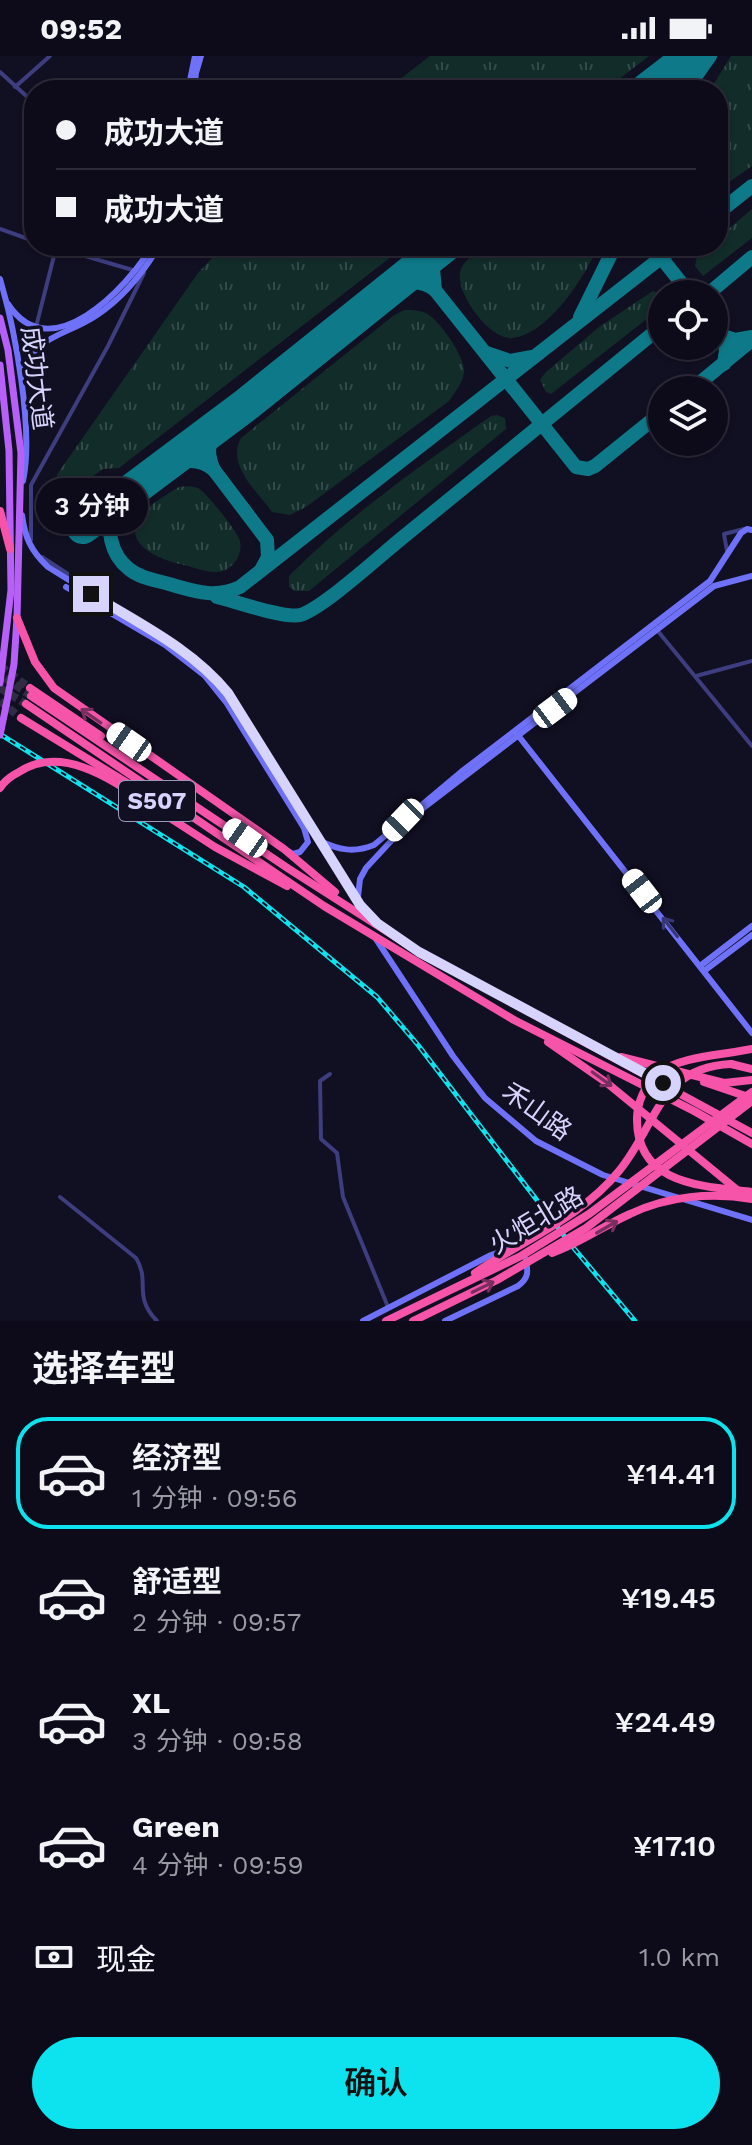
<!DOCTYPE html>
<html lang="zh">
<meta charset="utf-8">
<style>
:root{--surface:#0d0b1a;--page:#1b1927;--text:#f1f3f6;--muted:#9a9ba2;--line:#2d2b39;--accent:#0ce3ef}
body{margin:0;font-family:"Work Sans","Noto Sans SC",sans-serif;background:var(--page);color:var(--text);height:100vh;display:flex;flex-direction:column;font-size:30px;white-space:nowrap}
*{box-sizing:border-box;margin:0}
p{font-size:26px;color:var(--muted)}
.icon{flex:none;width:44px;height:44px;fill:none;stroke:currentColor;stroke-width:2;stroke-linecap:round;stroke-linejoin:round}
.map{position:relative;height:1265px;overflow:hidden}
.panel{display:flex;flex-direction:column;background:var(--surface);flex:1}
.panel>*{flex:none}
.top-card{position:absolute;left:24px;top:24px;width:704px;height:176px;border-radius:32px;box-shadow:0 2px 6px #0004,0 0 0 2px var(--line);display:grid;align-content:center;height:176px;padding:0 32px;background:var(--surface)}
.controls{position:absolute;left:648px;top:224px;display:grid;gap:16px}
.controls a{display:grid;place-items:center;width:80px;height:80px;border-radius:50%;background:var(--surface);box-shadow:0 2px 6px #0004,0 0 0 2px var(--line);font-size:40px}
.end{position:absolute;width:36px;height:36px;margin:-18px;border:10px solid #d6d3fd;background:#111;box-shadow:0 0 0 4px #111}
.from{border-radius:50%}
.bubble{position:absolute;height:56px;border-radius:28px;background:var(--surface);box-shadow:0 2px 6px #0004,0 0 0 2px var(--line);font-size:26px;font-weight:600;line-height:56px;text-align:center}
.car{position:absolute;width:24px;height:48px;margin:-24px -12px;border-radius:10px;box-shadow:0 0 6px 2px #0007;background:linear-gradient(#fff 24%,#345 0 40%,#fff 0 76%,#345 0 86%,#fff 0)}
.top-card b{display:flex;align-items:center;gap:28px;height:76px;font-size:30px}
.top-card b+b{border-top:2px solid var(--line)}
.top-card i{width:20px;height:20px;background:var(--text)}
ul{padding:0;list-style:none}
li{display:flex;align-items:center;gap:24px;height:112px;margin:0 16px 12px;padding:0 16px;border:4px solid transparent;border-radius:32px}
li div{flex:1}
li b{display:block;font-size:30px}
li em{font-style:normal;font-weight:600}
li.active{border-color:var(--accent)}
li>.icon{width:72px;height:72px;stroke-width:1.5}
h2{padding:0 32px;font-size:36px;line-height:96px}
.pay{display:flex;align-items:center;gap:20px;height:88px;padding:0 32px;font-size:30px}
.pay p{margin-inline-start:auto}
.button{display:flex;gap:16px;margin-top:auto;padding:16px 32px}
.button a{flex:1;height:92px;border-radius:48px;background:var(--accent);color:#111;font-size:32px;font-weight:600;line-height:92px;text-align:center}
.status{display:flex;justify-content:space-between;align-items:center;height:56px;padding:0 40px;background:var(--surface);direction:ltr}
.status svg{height:22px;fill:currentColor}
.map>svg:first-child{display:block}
.grass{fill:url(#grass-tufts)}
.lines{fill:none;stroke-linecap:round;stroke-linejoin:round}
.taxiway{stroke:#0e7988;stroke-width:14}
.runway{stroke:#0e7988;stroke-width:34}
.highway-tunnel{stroke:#2f2c43;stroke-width:8;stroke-dasharray:8 4;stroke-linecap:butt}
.street{stroke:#3d3d7f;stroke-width:4}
.secondary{stroke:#6f72f8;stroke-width:6}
.primary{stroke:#b760f7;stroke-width:7}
.highway{stroke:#f654a9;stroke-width:8}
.rail-casing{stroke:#0ce3ef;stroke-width:5}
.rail{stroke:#110f22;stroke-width:2;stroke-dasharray:6;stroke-linecap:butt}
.primary-bridge{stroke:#b760f7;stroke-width:7}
.highway-bridge{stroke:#f654a9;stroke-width:8}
.oneway{stroke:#782e5f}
.oneway2{stroke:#373778}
.route{stroke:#d6d3fd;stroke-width:10}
.labels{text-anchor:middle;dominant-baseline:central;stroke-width:7;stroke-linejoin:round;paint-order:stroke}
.shield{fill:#110f22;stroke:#9b98bb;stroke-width:2}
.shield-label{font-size:24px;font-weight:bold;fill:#d6d3fd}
.street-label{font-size:26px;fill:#d6d3fd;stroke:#110f22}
</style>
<div class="status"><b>09:52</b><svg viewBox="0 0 49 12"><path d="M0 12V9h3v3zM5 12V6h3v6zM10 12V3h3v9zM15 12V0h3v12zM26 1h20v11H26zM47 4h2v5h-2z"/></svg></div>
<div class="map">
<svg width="752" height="1265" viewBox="0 0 752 1265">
<defs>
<pattern id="grass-tufts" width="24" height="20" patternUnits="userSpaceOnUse" patternTransform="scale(2)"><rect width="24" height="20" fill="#122c2a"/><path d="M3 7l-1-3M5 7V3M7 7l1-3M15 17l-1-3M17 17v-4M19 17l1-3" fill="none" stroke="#344a4a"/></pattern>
</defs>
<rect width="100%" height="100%" fill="#110f22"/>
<g class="grass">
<path d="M430,0H649L605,34H386Z"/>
<path d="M731,0H752V110L718,134V34H710Z"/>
<path d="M752,153V182L703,220L695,210L697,201L709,190H718V182Z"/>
<path d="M223,190H405L119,412L103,413L69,437L70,449L49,466L46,447L58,417L198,217Z"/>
<path d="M485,190H598C586,220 548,278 513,282C490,285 456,238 460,216C463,204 476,197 485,190Z"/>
<path d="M653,235L662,239V251L551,338L546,336L540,324L545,317L599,271Z"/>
<path d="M404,254C412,254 422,254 429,259C441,267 466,302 464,317C462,328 455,336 449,345L306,451L290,459L272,456C257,435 226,409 241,382L393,260Z"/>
<path d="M497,359L505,362L506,373L309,535H295L289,531V520C349,459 422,409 491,360Z"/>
<path d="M179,431C185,430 192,430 198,432C207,437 237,475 240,485C243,500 232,515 217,516C206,517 191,510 180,508C157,503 117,485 144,456C153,446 168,438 179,431Z"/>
</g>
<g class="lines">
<g class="taxiway">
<path d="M686,34L710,0"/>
<path d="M718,157L752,130"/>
<path d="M652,190L690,238"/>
<path d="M390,232C405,225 421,223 435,234L433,213L441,192"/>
<path d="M435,234L576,411L588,413L595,410L662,356"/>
<path d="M708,238L752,201"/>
<path d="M580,261L615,190"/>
<path d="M487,297L510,305L532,301"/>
<path d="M724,308L726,294L723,280L735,284L752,281"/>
<path d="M691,334L752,284"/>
<path d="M247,348C223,367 198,380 214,414C191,394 164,411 143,427C134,435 122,442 116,452C104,471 111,499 129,513C140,522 155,524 169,528C194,535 215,543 240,531L676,190"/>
<path d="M214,414L267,484L268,501L261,514"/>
<path d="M217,541C234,545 285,563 300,559C322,553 381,499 402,482C488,411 575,341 662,270"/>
</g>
<g class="runway">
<path d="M647,34L691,0"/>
<path d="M83,471L247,348L444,190"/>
</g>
<g class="highway-tunnel">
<path d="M0,610L30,632"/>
<path d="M5,622L31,640"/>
<path d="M0,632L26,648"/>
<path d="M0,645L21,662"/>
</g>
<g class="street">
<path d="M0,16L34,47"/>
<path d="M15,31L50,0"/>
<path d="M0,173L34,185"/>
<path d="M51,190L136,215"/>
<path d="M36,271L56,192"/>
<path d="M31,484V429L108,290L144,217"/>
<path d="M727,495L724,478L744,473"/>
<path d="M42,501L135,562"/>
<path d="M657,574L752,690"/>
<path d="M696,620L752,605"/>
<path d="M330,1018L320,1025L321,1083L337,1097L343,1141L388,1251"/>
<path d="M60,1141L136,1202C151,1226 132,1239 157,1265"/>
</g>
<g class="secondary">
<path d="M188,34L195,0"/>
<path d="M194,34L196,17L201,0"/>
<path d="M0,223C15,273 34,374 23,425"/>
<path d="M8,248C50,313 127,233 152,190"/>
<path d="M21,319C34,279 66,280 97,259C124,241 143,217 159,190"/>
<path d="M22,459C25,482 31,495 48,511L195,602L228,637L360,849L375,865"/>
<path d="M66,531L165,589L205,620L226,646L304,772L308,786L300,796L293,798L288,795"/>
<path d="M517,678L752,977"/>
<path d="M320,785C339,794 354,797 374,789L461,716L710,525L741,477L747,473L752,474"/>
<path d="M358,841L360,823L366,812L418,756L714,530L752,520"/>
<path d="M376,883L453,1000L485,1042L536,1085L603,1119L752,1164"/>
<path d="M700,910L752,870"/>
<path d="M704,915L752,879"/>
<path d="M363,1265L491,1199L512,1192"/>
<path d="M445,1265L518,1230C529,1222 528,1216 526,1203"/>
</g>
<g class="primary">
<path d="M0,262L8,294L21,397L17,562L14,608L6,650"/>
<path d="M0,309L9,395L11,534L0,627"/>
</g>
<g class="highway">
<path d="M0,455L10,493"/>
<path d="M17,562L35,606L54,632L284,793L335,836"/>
<path d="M30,632L101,680"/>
<path d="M31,640L289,813L419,896L752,1077"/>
<path d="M26,648L324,850L514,964L694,1055L752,1088"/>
<path d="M21,662L181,760"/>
<path d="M167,760L215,791L287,830"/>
<path d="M548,986L607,1027L736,1133"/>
<path d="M621,1001L724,1027L752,1024"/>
<path d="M731,1008L752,1013"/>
<path d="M704,1026L751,1042"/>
</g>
<defs>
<path id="rail" d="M0,678L244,831L377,941L418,989L572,1190L635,1265"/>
</defs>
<use href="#rail" class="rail-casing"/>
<use href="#rail" class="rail"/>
<path class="primary-bridge" d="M0,679L6,650"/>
<g class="highway-bridge">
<path d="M0,732C5,724 11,720 19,716C68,684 126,735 167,760"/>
<path d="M752,993C725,999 678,1000 657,1018C645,1028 637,1048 637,1062C636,1129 702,1130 752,1136"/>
<path d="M552,1197C580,1187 603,1170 630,1158C667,1140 712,1136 752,1143"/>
<path d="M475,1217C523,1184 581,1162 619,1115C657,1069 659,1011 731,1008"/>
<path d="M386,1265L521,1200L589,1158L752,1036"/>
<path d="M413,1265L497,1224L586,1172L752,1045"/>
</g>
</g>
<defs><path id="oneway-shaft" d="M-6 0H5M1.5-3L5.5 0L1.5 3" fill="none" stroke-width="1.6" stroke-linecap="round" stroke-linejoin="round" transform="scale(2)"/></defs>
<g class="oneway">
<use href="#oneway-shaft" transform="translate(91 660) rotate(-145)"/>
<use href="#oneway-shaft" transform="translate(602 1023) rotate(36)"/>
<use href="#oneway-shaft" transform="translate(607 1171) rotate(-30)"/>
<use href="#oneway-shaft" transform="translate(483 1231) rotate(-26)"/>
</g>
<use class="oneway2" href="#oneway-shaft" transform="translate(670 871) rotate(-128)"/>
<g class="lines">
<path class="route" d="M91,538C140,568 192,593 228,637L360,849L377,867L419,896L663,1027"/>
</g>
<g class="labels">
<rect class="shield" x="119" y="725" width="76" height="40" rx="6"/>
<g class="shield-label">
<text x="157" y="745">S507</text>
</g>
<g class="street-label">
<text transform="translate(37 322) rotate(83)">成功大道</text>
<text transform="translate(537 1055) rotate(36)">禾山路</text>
<text transform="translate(536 1164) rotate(-31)">火炬北路</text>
</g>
</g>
</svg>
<div class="controls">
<a><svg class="icon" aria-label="locate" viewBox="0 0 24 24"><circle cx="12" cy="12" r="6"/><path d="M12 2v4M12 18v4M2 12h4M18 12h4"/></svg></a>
<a><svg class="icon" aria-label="layers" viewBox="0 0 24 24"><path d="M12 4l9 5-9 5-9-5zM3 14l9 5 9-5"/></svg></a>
</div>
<i class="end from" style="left:663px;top:1027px"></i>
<i class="end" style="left:91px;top:538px"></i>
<div class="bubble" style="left:36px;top:422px;width:112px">3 分钟</div>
<i class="car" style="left:555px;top:652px;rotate:53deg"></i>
<i class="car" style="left:129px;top:686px;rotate:305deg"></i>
<i class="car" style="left:403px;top:764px;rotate:224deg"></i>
<i class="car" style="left:245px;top:782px;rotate:305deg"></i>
<i class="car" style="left:642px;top:835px;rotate:322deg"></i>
<div class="top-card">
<b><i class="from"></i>成功大道</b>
<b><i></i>成功大道</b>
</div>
</div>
<section class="panel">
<h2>选择车型</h2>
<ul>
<li class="active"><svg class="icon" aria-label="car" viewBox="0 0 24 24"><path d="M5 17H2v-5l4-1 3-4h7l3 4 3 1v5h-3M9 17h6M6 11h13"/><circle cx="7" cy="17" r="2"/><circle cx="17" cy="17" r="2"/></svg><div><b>经济型</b><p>1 分钟 · 09:56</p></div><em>¥14.41</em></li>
<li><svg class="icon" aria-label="car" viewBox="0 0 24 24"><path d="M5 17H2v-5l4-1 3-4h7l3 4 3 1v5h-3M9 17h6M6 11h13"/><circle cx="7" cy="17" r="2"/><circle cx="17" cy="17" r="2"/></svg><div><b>舒适型</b><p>2 分钟 · 09:57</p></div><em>¥19.45</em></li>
<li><svg class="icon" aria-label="car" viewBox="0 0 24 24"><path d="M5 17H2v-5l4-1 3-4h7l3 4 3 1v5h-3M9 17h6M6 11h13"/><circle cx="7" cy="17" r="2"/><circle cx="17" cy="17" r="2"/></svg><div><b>XL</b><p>3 分钟 · 09:58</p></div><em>¥24.49</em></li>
<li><svg class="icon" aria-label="car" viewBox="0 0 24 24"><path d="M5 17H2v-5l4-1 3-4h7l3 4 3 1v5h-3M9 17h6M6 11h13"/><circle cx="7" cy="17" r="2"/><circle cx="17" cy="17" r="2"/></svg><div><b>Green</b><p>4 分钟 · 09:59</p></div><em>¥17.10</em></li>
</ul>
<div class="pay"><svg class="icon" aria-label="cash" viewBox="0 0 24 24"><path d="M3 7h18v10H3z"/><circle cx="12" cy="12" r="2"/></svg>现金<p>1.0 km</p></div>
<div class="button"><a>确认</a></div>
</section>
